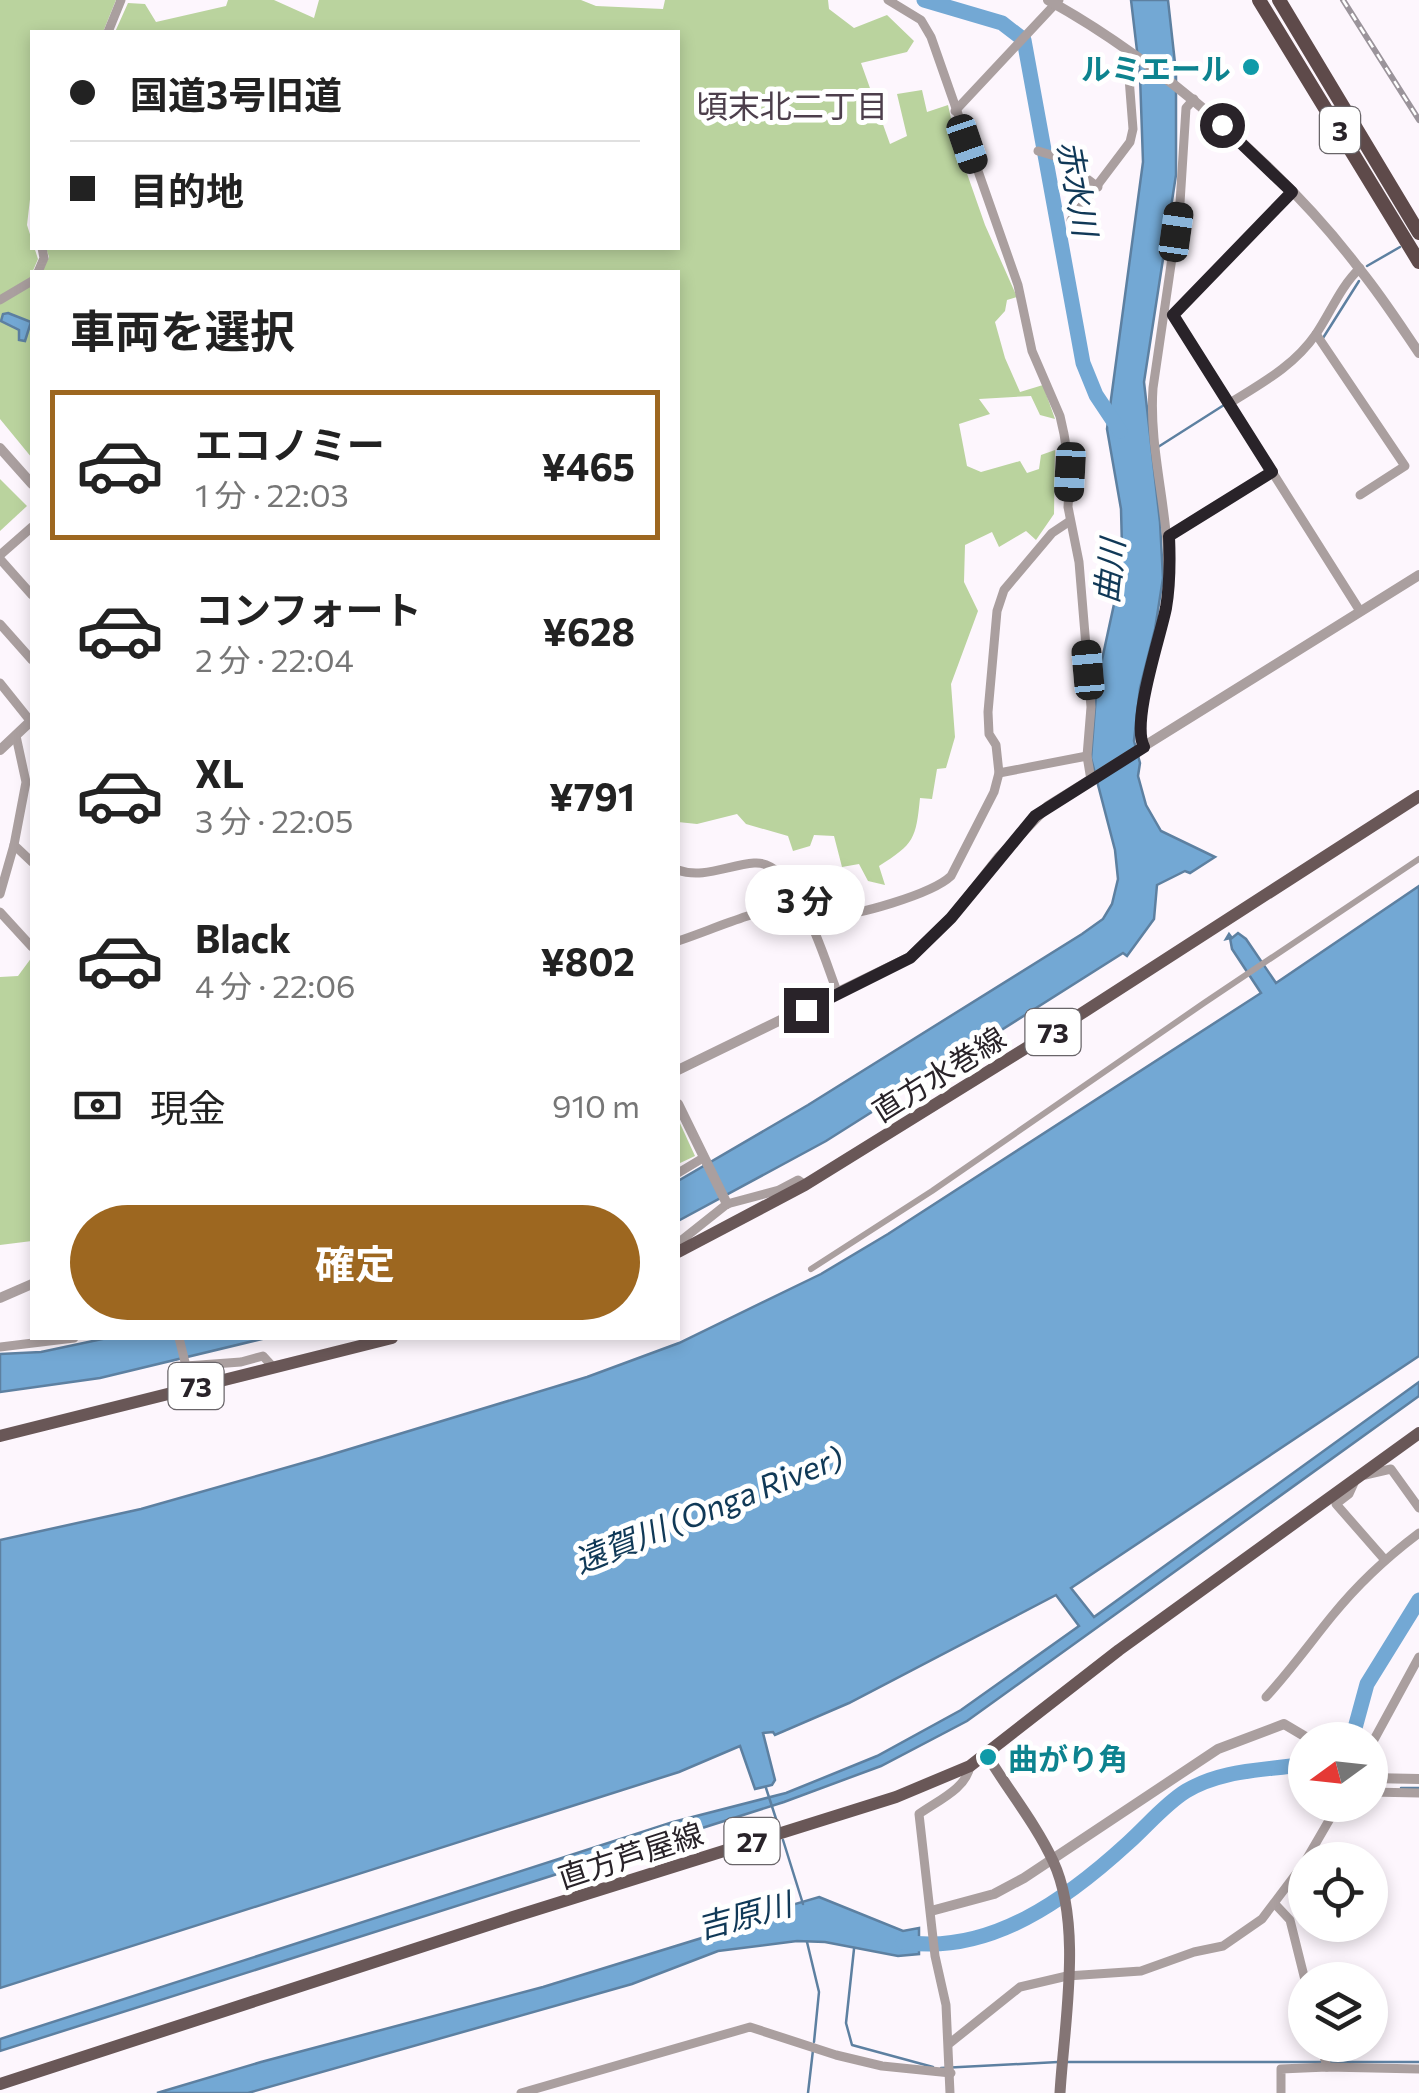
<!DOCTYPE html>
<html lang="ja">
<meta charset="utf-8">
<style>
:root{--surface:#fff;--page:#f6f6f6;--text:#222;--muted:#767676;--line:#e0e0e0;--accent:#9d6720}
body{margin:0;font-family:Commissioner,"Noto Sans JP",sans-serif;background:var(--page);color:var(--text);height:100vh;display:flex;flex-direction:column;font-size:38px;white-space:nowrap}
*{box-sizing:border-box;margin:0}
p{font-size:32px;color:var(--muted)}
.icon{flex:none;width:55px;height:55px;fill:none;stroke:currentColor;stroke-width:2;stroke-linecap:round;stroke-linejoin:round}
.map{position:relative;flex:1;overflow:hidden}
.details{position:absolute;left:30px;top:270px;width:650px;height:1070px;display:flex;flex-direction:column;background:var(--surface);border-radius:0px;box-shadow:0 5px 15px #0003}
.details>*{flex:none}
.banner{position:absolute;left:30px;top:30px;width:650px;height:220px;border-radius:0px;box-shadow:0 5px 15px #0003;display:grid;align-content:center;height:220px;padding:0 40px;background:var(--surface)}
.needle{width:65px;rotate:255deg}
.fabs{position:absolute;left:1288px;top:1722px;display:grid;gap:20px}
.fabs a{display:grid;place-items:center;width:100px;height:100px;border-radius:50%;background:var(--surface);box-shadow:0 5px 15px #0003;font-size:50px}
.end{position:absolute;width:45px;height:45px;margin:-22px;border:12px solid #292329;background:#fff;box-shadow:0 0 0 5px #fff}
.from{border-radius:50%}
.bubble{position:absolute;height:70px;border-radius:35px;background:var(--surface);box-shadow:0 5px 15px #0003;font-size:32px;font-weight:700;line-height:70px;text-align:center}
.car{position:absolute;width:30px;height:60px;margin:-30px -15px;border-radius:12px;box-shadow:0 0 8px 2px #0007;background:linear-gradient(#222 24%,#8ab4d8 0 40%,#222 0 76%,#8ab4d8 0 86%,#222 0)}
.banner b{display:flex;align-items:center;gap:35px;height:95px;font-size:38px}
.banner b+b{border-top:2px solid var(--line)}
.banner i{width:25px;height:25px;background:var(--text)}
ul{padding:0;list-style:none}
li{display:flex;align-items:center;gap:30px;height:150px;margin:0 20px 15px;padding:0 20px;border:5px solid transparent;border-radius:0px}
li div{flex:1}
li b{display:block;font-size:38px}
li em{font-style:normal;font-weight:700}
li.active{border-color:var(--accent)}
li>.icon{width:90px;height:90px;stroke-width:1.5}
h2{padding:0 40px;font-size:45px;line-height:120px}
.pay{display:flex;align-items:center;gap:25px;height:110px;padding:0 40px;font-size:38px}
.pay p{margin-inline-start:auto}
.action{display:flex;gap:20px;margin-top:auto;padding:20px 40px}
.action a{flex:1;height:115px;border-radius:60px;background:var(--accent);color:#fff;font-size:40px;font-weight:700;line-height:115px;text-align:center}
.map>svg:first-child{display:block}
.green{fill:#bad39e}
.water{fill:#73a8d4;stroke:#5d80a1;stroke-width:2.5}
.lines{fill:none;stroke-linecap:round;stroke-linejoin:round}
.stream{stroke:#5d80a1;stroke-width:2.5}
.river{stroke:#73a8d4;stroke-width:15}
.pedestrian{stroke:#aa9f9f;stroke-width:6}
.minor{stroke:#aa9f9f;stroke-width:9}
.tertiary{stroke:#aa9f9f;stroke-width:10}
.secondary{stroke:#847575;stroke-width:11}
.primary{stroke:#695757;stroke-width:12}
.trunk{stroke:#5e4a4a;stroke-width:14}
.rail-casing{stroke:#9b949b;stroke-width:6}
.rail{stroke:#fff;stroke-width:2.5;stroke-dasharray:8;stroke-linecap:butt}
.route{stroke:#292329;stroke-width:12}
.culture-dot{fill:#0f9aa8;stroke:#fff;stroke-width:4}
.labels{text-anchor:middle;dominant-baseline:central;stroke-width:10;stroke-linejoin:round;paint-order:stroke}
.shield{fill:#fff;stroke:#696569;stroke-width:2.5}
.shield-label{font-size:28px;font-weight:bold;fill:#292329}
.culture-label{font-size:30px;font-weight:bold;fill:#0d838f;stroke:#fff;text-anchor:end}
.street-label{font-size:30px;fill:#292329;stroke:#fff}
.neighbourhood-label{font-size:32px;fill:#4d3f4c;stroke:#fff}
.water-label{font-size:32px;font-style:italic;fill:#103957;stroke:#fff}
</style>
<div class="map">
<svg width="1419" height="2093" viewBox="0 0 1419 2093">
<rect width="100%" height="100%" fill="#fdf6fd"/>
<g class="green">
<path d="M0,0H116L103,32H32V182L27,225L38,259L32,273V458L0,419Z"/>
<path d="M228,0H274L314,18L319,0H581L596,6L663,9L665,0H828L829,9L854,28L887,15L914,41L907,52L861,63L890,144L907,136L897,94L922,90L927,112L948,105L957,145L985,225L1017,297L1007,300L1005,311L995,322L1005,358L1020,392L1043,385L1055,419L1040,415L1031,396L979,399L990,414L959,424L967,466L981,472L1020,461L1027,473L1039,469L1041,455L1055,450L1054,514L1036,540L1026,531L999,547L992,532L965,545L964,582L978,611L951,684L955,737L946,768L937,769L932,799L920,798C916,839 914,844 879,866L885,885L868,881L859,864L842,867L834,836L814,835L810,846L793,851L788,836L746,824L737,814L697,824L678,822V272H42L49,257L46,248H678V32H115L128,3L145,4L156,22L226,6Z"/>
<path d="M0,479L27,506L0,531Z"/>
<path d="M32,957V1241L0,1245V977L18,976Z"/>
<path d="M678,1119L695,1156L678,1164Z"/>
</g>
<g class="water">
<path d="M1131,0H1168L1176,72V175L1144,382L1160,522L1163,578L1155,629L1140,688L1134,741L1140,763L1138,776L1146,805L1161,831L1215,857L1190,873L1185,871L1157,885L1154,919L1127,956L1123,953L826,1141L678,1221V1181L808,1105L1082,934L1103,919L1112,904L1118,879L1115,850L1091,758L1097,683L1119,581L1122,548L1121,509L1107,429L1143,162L1140,76Z"/>
<path d="M8,313L31,322L25,341L19,340V330L1,321L3,314Z"/>
<path d="M1419,886V1356L1071,1588L1094,1617L1419,1382V1396L967,1721L881,1766L784,1802L0,2051V2039L673,1822L786,1793L877,1756L961,1710L1079,1626L1056,1595L849,1703L775,1735L773,1732L763,1733L775,1780L772,1785L755,1789L740,1746L679,1772L0,1988V1540L141,1509L320,1458L587,1377L679,1343L821,1274L888,1234L1261,993L1232,949L1230,938L1226,939L1229,934L1232,938L1238,933L1246,939L1276,983Z"/>
<path d="M107,1338H266L100,1378L0,1392V1354L41,1352Z"/>
<path d="M819,1897L903,1931L919,1928V1954L898,1956L825,1942L797,1941L718,1951L632,1984L248,2093H157L261,2062L543,1987L721,1932L737,1921Z"/>
</g>
<g class="lines">
<g class="stream">
<path d="M1367,266L1400,247"/>
<path d="M1323,338L1359,281"/>
<path d="M1158,447L1224,405"/>
<path d="M766,1788L779,1828"/>
<path d="M1401,1788H1419"/>
<path d="M783,1840L803,1904"/>
<path d="M807,1942L819,1992L814,2042"/>
<path d="M854,1949L846,2023L852,2045L933,2067"/>
<path d="M1066,2062H1323"/>
<path d="M1331,2062H1419"/>
<path d="M941,2068L1058,2062"/>
<path d="M808,2093L813,2050"/>
</g>
<g class="river">
<path d="M924,0L1002,23L1024,40L1083,363L1096,395L1120,431"/>
<path d="M1347,1740L1355,1728L1367,1684L1419,1600"/>
<path d="M903,1942C990,1956 1068,1898 1128,1843C1147,1826 1165,1804 1186,1791C1223,1769 1263,1771 1305,1764"/>
</g>
<path class="pedestrian" d="M811,1269L932,1191L1204,1003L1419,859"/>
<g class="minor">
<path d="M888,0L921,20L931,37L1018,285L1032,351L1060,416L1064,434L1070,472L1068,507L1079,562L1091,707L1087,756L1091,780"/>
<path d="M108,32L121,0"/>
<path d="M955,111L1059,0"/>
<path d="M1038,151L1058,157L1098,187"/>
<path d="M1292,192L1173,315L1360,611"/>
<path d="M1071,220L1130,142L1133,129L1127,52"/>
<path d="M38,272L44,258L42,248"/>
<path d="M0,300L32,281"/>
<path d="M1316,334L1405,466L1360,495"/>
<path d="M1230,403C1262,383 1294,366 1316,334C1331,312 1340,287 1360,268"/>
<path d="M1169,536L1273,471"/>
<path d="M0,555L32,527"/>
<path d="M0,559L32,595"/>
<path d="M0,624L32,660"/>
<path d="M0,683L32,723"/>
<path d="M1144,747C1131,720 1162,636 1166,603C1176,530 1148,460 1153,388L1180,203L1186,108L1194,99"/>
<path d="M999,773L1087,756"/>
<path d="M14,845L32,862"/>
<path d="M678,870C702,879 729,865 754,863C797,859 825,962 838,994"/>
<path d="M0,894L14,845L26,782L16,736"/>
<path d="M0,912L32,947"/>
<path d="M678,941C706,932 753,911 781,908C798,907 812,915 827,916C854,917 932,894 951,876L994,792L999,773L996,745L989,734L988,712L997,611L1004,590L1052,533L1070,521"/>
<path d="M678,1173L703,1158"/>
<path d="M678,1243L727,1204L779,1190L798,1180L805,1185"/>
<path d="M179,1338L186,1366L241,1362L263,1356L273,1367"/>
<path d="M0,1347L74,1338"/>
<path d="M1365,1475L1391,1469L1419,1508"/>
<path d="M1354,1483L1349,1494L1336,1504L1385,1560"/>
<path d="M1266,1697C1290,1671 1310,1643 1332,1616C1357,1585 1387,1557 1419,1533"/>
<path d="M1370,1747L1419,1657"/>
<path d="M1370,1792L1419,1793"/>
<path d="M1306,1860L1338,1805"/>
<path d="M1275,1904L1290,1920L1305,1980"/>
<path d="M950,2043L1020,1987L1067,1976L1141,1971L1194,1952L1223,1946L1262,1919L1305,1862"/>
<path d="M1321,2045L1327,2067"/>
<path d="M521,2093L750,2027L836,2055L882,2066L951,2073"/>
<path d="M950,2093L946,2005L935,1956L919,1814C937,1801 967,1788 970,1766"/>
<path d="M1281,2093V2069L1327,2067L1419,2069"/>
</g>
<g class="tertiary">
<path d="M1048,0C1157,60 1286,171 1361,271C1382,297 1400,325 1419,353"/>
<path d="M0,448L32,484"/>
<path d="M0,750L32,720"/>
<path d="M678,1070L910,957L951,918L998,858L1048,806L1419,575"/>
<path d="M678,1104L727,1204"/>
<path d="M0,1298L32,1284"/>
<path d="M1370,1778L1419,1779"/>
<path d="M931,1911L994,1894L1024,1878L1218,1749L1284,1724L1311,1740"/>
</g>
<path class="secondary" d="M987,1755C1008,1790 1036,1824 1053,1861C1083,1925 1064,2024 1060,2093"/>
<g class="primary">
<path d="M678,1252L805,1185L1076,1017L1419,796"/>
<path d="M0,1436L392,1338"/>
<path d="M0,2084L513,1917L896,1797L970,1766L1119,1650L1419,1433"/>
</g>
<g class="trunk">
<path d="M1259,0L1419,262"/>
<path d="M1279,0L1419,233"/>
</g>
<defs>
<path id="rail" d="M1343,0L1419,120"/>
</defs>
<use href="#rail" class="rail-casing"/>
<use href="#rail" class="rail"/>
</g>
<g class="lines">
<path class="route" d="M806,1010L910,958L951,918L1035,816L1144,747C1131,722 1160,638 1166,608C1170,585 1170,559 1169,536L1272,472L1173,315L1292,192L1222,125"/>
</g>
<g class="culture-dot">
<circle cx="1251" cy="67" r="10"/>
<circle cx="988" cy="1757" r="10"/>
</g>
<g class="labels">
<g class="shield">
<rect x="1320" y="107" width="40" height="46" rx="8"/>
<rect x="1025.5" y="1009" width="55" height="46" rx="8"/>
<rect x="168.5" y="1363" width="55" height="46" rx="8"/>
<rect x="724.5" y="1818" width="55" height="46" rx="8"/>
</g>
<g class="shield-label">
<text x="1340" y="130">3</text>
<text x="1053" y="1032">73</text>
<text x="196" y="1386">73</text>
<text x="752" y="1841">27</text>
</g>
<g class="culture-label">
<text x="1231" y="67">ルミエール</text>
<text x="1008" y="1757" text-anchor="start">曲がり角</text>
</g>
<g class="street-label">
<text transform="translate(938 1073) rotate(-32)">直方水巻線</text>
<text transform="translate(630 1854) rotate(-18)">直方芦屋線</text>
</g>
<g class="neighbourhood-label">
<text x="792" y="105">頃末北二丁目</text>
</g>
<g class="water-label">
<text transform="translate(1079 188) rotate(80)">赤水川</text>
<text transform="translate(1108 571) rotate(-84)">曲川</text>
<text transform="translate(708 1508) rotate(-22)">遠賀川 (Onga River)</text>
<text transform="translate(744 1914) rotate(-15)">吉原川</text>
</g>
</g>
</svg>
<div class="fabs">
<a><svg class="needle" viewBox="-14 -14 28 28"><path d="M0-13l5 13h-10z" fill="#e53935"/><path d="M0 13l5-13h-10z" fill="#767676"/></svg></a>
<a><svg class="icon" aria-label="locate" viewBox="0 0 24 24"><circle cx="12" cy="12" r="6"/><path d="M12 2v4M12 18v4M2 12h4M18 12h4"/></svg></a>
<a><svg class="icon" aria-label="layers" viewBox="0 0 24 24"><path d="M12 4l9 5-9 5-9-5zM3 14l9 5 9-5"/></svg></a>
</div>
<i class="end from" style="left:1222px;top:125px"></i>
<i class="end" style="left:806px;top:1010px"></i>
<div class="bubble" style="left:745px;top:865px;width:120px">3 分</div>
<i class="car" style="left:967px;top:144px;rotate:161deg"></i>
<i class="car" style="left:1176px;top:232px;rotate:8deg"></i>
<i class="car" style="left:1070px;top:472px;rotate:183deg"></i>
<i class="car" style="left:1088px;top:670px;rotate:355deg"></i>
<div class="banner">
<b><i class="from"></i>国道3号旧道</b>
<b><i></i>目的地</b>
</div>
<section class="details">
<h2>車両を選択</h2>
<ul>
<li class="active"><svg class="icon" aria-label="car" viewBox="0 0 24 24"><path d="M5 17H2v-5l4-1 3-4h7l3 4 3 1v5h-3M9 17h6M6 11h13"/><circle cx="7" cy="17" r="2"/><circle cx="17" cy="17" r="2"/></svg><div><b>エコノミー</b><p>1 分 · 22:03</p></div><em>¥465</em></li>
<li><svg class="icon" aria-label="car" viewBox="0 0 24 24"><path d="M5 17H2v-5l4-1 3-4h7l3 4 3 1v5h-3M9 17h6M6 11h13"/><circle cx="7" cy="17" r="2"/><circle cx="17" cy="17" r="2"/></svg><div><b>コンフォート</b><p>2 分 · 22:04</p></div><em>¥628</em></li>
<li><svg class="icon" aria-label="car" viewBox="0 0 24 24"><path d="M5 17H2v-5l4-1 3-4h7l3 4 3 1v5h-3M9 17h6M6 11h13"/><circle cx="7" cy="17" r="2"/><circle cx="17" cy="17" r="2"/></svg><div><b>XL</b><p>3 分 · 22:05</p></div><em>¥791</em></li>
<li><svg class="icon" aria-label="car" viewBox="0 0 24 24"><path d="M5 17H2v-5l4-1 3-4h7l3 4 3 1v5h-3M9 17h6M6 11h13"/><circle cx="7" cy="17" r="2"/><circle cx="17" cy="17" r="2"/></svg><div><b>Black</b><p>4 分 · 22:06</p></div><em>¥802</em></li>
</ul>
<div class="pay"><svg class="icon" aria-label="cash" viewBox="0 0 24 24"><path d="M3 7h18v10H3z"/><circle cx="12" cy="12" r="2"/></svg>現金<p>910 m</p></div>
<div class="action"><a>確定</a></div>
</section>
</div>
